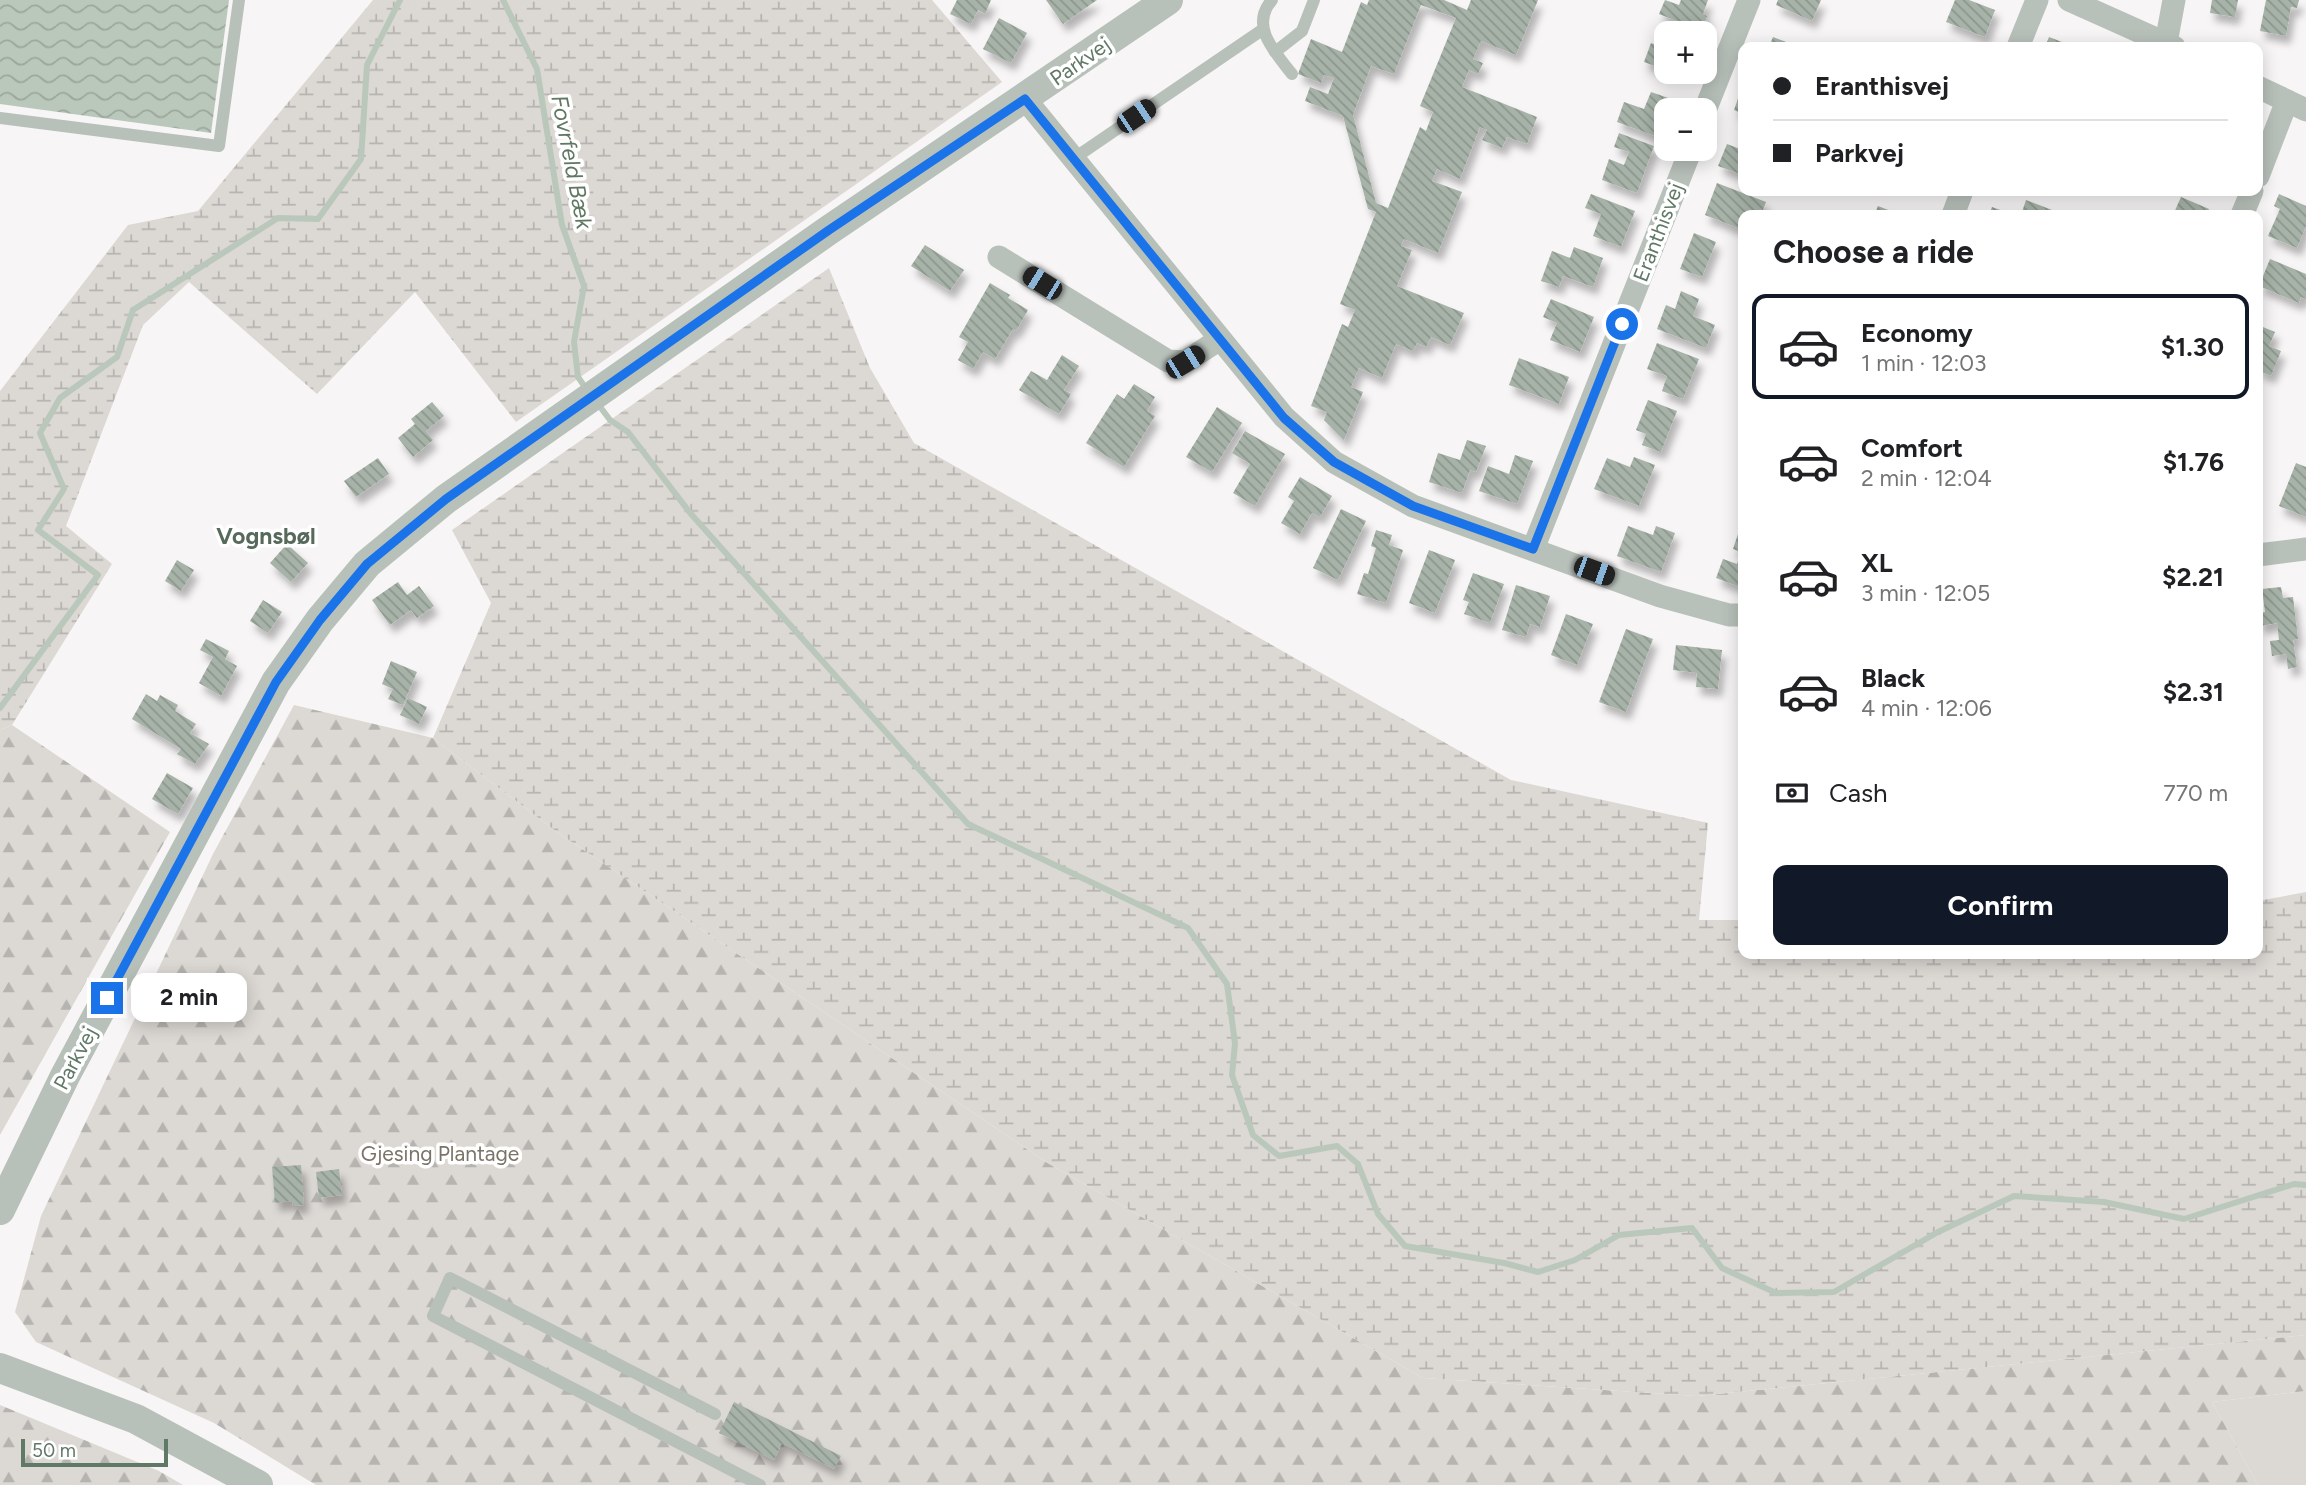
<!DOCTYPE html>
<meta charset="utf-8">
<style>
:root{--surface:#fff;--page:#f6f6f6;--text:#202124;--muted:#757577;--line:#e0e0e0;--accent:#111827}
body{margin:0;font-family:Figtree,sans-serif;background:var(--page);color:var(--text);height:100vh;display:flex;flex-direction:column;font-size:26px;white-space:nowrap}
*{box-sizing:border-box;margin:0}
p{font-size:23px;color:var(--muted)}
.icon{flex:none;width:38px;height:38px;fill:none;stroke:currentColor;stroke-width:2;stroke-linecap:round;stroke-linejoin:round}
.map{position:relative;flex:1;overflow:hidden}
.panel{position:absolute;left:1738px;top:210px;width:525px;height:749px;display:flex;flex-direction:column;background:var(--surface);border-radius:14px;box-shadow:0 4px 18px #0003}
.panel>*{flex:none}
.top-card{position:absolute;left:1738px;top:42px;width:525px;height:154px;border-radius:14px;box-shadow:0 4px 18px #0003;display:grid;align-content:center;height:154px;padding:0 35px;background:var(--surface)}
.buttons{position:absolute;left:1654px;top:21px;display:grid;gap:14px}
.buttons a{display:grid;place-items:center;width:63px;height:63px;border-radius:14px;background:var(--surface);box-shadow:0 4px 18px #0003;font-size:35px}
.scale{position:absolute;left:21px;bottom:18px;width:147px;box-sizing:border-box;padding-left:7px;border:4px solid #607866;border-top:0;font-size:19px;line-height:24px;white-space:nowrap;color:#607866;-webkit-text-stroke:5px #fff;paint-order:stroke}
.end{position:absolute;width:32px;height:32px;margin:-16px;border:9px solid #1a73e8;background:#fff;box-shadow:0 0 0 4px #fff}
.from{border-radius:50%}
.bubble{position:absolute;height:49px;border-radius:14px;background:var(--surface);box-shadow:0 4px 18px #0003;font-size:23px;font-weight:700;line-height:49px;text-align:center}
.car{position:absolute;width:21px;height:42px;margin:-21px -10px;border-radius:9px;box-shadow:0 0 5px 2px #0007;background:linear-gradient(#222 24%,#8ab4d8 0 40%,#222 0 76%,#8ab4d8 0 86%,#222 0)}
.top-card b{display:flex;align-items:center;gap:24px;height:66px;font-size:26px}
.top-card b+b{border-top:2px solid var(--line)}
.top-card i{width:18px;height:18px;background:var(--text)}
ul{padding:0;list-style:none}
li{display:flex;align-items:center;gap:21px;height:105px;margin:0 14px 10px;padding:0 21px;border:4px solid transparent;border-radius:14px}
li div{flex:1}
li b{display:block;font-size:26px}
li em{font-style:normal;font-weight:700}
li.selected{border-color:var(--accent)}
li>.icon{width:63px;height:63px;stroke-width:1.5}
h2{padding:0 35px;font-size:32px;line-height:84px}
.pay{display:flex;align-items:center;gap:18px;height:77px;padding:0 35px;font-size:26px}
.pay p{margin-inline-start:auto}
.action{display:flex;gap:14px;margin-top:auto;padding:14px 35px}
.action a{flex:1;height:80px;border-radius:14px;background:var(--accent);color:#fff;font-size:28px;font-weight:700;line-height:80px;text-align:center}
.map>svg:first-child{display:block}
.grass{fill:#dcd8d4}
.forest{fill:url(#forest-firs)}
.wetland{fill:url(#wetland-marsh)}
.water{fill:url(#water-waves)}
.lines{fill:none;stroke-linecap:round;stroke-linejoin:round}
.stream{stroke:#bac8bb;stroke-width:6}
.building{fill:url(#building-back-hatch);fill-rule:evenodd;filter:url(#shadow)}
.service{stroke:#b8c0ba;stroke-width:12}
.minor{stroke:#b8c0ba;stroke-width:23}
.tertiary{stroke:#b8c0ba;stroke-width:30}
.route{stroke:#1a73e8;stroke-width:9}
.labels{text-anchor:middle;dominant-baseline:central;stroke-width:7;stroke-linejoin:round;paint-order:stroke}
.street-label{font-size:21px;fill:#607866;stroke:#fff}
.park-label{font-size:21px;fill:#7b7367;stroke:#fff}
.water-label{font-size:23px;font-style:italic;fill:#607862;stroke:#fff}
.neighbourhood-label{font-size:23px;font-weight:bold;fill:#56695b;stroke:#fff}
</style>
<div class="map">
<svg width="2306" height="1485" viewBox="0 0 2306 1485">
<defs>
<pattern id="forest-firs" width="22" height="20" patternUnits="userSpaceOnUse" patternTransform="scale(1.75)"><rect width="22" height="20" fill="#dcd8d4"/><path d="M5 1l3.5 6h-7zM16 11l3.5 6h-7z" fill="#b6b4b0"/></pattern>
<pattern id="wetland-marsh" width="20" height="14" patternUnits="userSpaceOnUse" patternTransform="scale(1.75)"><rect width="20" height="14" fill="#dcd8d4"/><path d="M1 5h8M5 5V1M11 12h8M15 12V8" fill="none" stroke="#b6b4b0"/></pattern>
<pattern id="water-waves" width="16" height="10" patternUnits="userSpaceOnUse" patternTransform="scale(1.75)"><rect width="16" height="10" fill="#bac8bb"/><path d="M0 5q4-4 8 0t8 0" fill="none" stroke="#9ba79c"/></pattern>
<pattern id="building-back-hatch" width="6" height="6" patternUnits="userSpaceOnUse" patternTransform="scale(1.75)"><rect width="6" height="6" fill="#a7b3a9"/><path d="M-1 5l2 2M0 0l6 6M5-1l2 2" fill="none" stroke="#8b968d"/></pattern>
<filter id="shadow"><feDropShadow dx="4.5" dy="8" stdDeviation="3.5" flood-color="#0004"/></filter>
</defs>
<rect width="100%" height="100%" fill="#f7f5f5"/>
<path class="grass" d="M2306,1391V1485H2258L2212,1402Z"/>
<g class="forest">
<path d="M294,705L433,738L557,832L1046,1162L1423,1378L1697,1396L2306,1335V1391L2212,1402L2258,1485H316L214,1423L36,1342L15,1312L41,1216L213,854Z"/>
<path d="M12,725L170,832L0,1135V730Z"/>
<path d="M0,1405L159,1471L183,1485H0Z"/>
</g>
<g class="wetland">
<path d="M373,0H932L1002,82L516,422L415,292L317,394L189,282L143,325L66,526L112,564L12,725L0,730V391L128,225L198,211Z"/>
<path d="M829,268L870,368L914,443L1511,780L1708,823L1699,920H1743V954H2258V901L2306,892V1335L1697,1396L1423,1378L1046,1162L557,832L433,738L491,603L452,530Z"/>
</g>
<path class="water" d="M0,0H229L211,133L0,104Z"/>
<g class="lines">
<g class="stream">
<path d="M503,0L537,69L562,225L584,286L574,342L578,377L587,390"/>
<path d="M598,404L610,420L628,432L691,514L968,824L1188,928L1227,984L1235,1043L1232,1075L1253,1135L1279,1156L1337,1146L1358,1164L1378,1214L1405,1246L1504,1263L1538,1272L1575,1260L1619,1235L1692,1228L1722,1268L1776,1293L1834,1292L1938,1232L2014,1196L2104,1202L2184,1219L2294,1184L2306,1185"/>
<path d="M0,708L98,575L38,530L64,489L40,433L60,398L117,357L133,310L278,218L318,219L361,159L367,65L400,0"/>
</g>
</g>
<g class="building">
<path d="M957,0H991L985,14L978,10L971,24L950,14Z"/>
<path d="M1046,0H1097L1063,24Z"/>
<path d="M1369,0H1444L1467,10L1471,0H1538L1516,55L1481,41L1473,59L1483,63L1478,74L1469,70L1462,87L1537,117L1527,144L1507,137L1502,148L1482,140L1487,130L1480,127L1460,179L1437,169L1432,181L1462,192L1438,253L1404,239L1401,246L1412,250L1397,286L1464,313L1450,345L1431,337L1426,347L1417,343L1413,351L1396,344L1382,378L1359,368L1351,387L1363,392L1344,440L1324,420L1327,412L1311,406L1342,324L1348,327L1355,310L1340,304L1376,212L1368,209L1343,116L1305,101L1310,87L1328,94L1334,78L1324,75L1321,83L1298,74L1311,39L1342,52L1361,2L1367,5ZM1421,5L1456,18L1420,106L1433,112L1426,131L1420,127L1388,208L1376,203L1353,115L1371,66L1394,74Z"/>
<path d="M1665,0L1679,5L1681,0H1708L1703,14L1707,16L1702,31L1659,14Z"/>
<path d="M1778,0H1821L1812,21L1776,5Z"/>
<path d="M1955,0H1969L1995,10L1985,37L1946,22Z"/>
<path d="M2212,0H2238L2235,17L2210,13Z"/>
<path d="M2266,0H2299L2297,8L2291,7L2286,36L2260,31Z"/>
<path d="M999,18L1027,33L1011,63L983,49Z"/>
<path d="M1773,37L1799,47H1769Z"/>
<path d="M2049,37L2075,47H2045Z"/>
<path d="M1651,43L1666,49V70L1644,62Z"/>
<path d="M1651,92L1677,101L1673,110H1666V130L1663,139L1617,122L1624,102L1644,109Z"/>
<path d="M1740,93L1743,94V114L1734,110Z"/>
<path d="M1619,133L1654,146L1637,193L1602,180L1609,159L1624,165L1629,152L1614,147Z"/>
<path d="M1743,141V175L1718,166L1727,144L1740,149Z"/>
<path d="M1717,183L1766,202L1761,215H1743V230L1705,215Z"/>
<path d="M1591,194L1635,211L1621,247L1593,236L1601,214L1585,208Z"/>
<path d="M2279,194L2306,206V226L2297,248L2268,236L2280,209L2274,206Z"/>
<path d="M2181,197L2209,209L2206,215H2173Z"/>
<path d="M2026,200L2052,210L2050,215H2021Z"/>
<path d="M1878,206L1901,215H1874Z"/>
<path d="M1992,207L2014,215H1989Z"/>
<path d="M1694,233L1716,242L1702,277L1680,269Z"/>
<path d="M925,245L964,270L950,291L911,266Z"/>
<path d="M1574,247L1603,258L1593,287L1563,276L1559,287L1541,281L1552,251L1570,258Z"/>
<path d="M2270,259L2306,274V299L2301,297L2299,303L2259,286Z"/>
<path d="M990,283L1010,295L1008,298L1028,310L1016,331L1013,329L995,359L983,352L973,369L958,360L968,342L959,337Z"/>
<path d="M1681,291L1699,299L1693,316L1715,325L1706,348L1657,329L1666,305L1675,309Z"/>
<path d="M1551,299L1594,317L1580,352L1550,340L1557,323L1543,317Z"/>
<path d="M2258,325L2275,332L2269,346L2281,351L2271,376L2258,370Z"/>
<path d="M1657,343L1699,359L1683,399L1662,391L1667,376L1647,369Z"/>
<path d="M1062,355L1079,366L1064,390L1071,394L1059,414L1019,390L1031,371L1047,380Z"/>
<path d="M1519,358L1569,377L1559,404L1509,385Z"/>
<path d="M1134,384L1155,397L1147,411L1155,416L1124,467L1086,443L1117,394L1124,399Z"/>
<path d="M1648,400L1677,411L1661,452L1642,445L1646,434L1636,430Z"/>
<path d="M432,402L444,416L426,431L433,440L413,457L398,438L415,424L411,419Z"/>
<path d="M1217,407L1242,423L1212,472L1186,457Z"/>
<path d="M1245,431L1285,454L1255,506L1233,493L1250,464L1232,453Z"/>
<path d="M1467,440L1486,446L1476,472L1470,470L1462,493L1429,482L1438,453L1460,460Z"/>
<path d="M1515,455L1533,461L1517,504L1479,491L1488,466L1509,474Z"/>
<path d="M1634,457L1655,465L1639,506L1594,489L1607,458L1630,467Z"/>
<path d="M378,458L389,474L356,497L344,481Z"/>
<path d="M2296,463L2306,467V517L2279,506Z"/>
<path d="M1300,477L1332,496L1320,517L1312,513L1300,534L1281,523L1294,501L1288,497Z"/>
<path d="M1341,509L1366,521L1338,580L1313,568Z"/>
<path d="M1628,526L1653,535L1656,526L1675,533L1661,572L1617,556Z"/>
<path d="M1376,530L1392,535L1389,545L1403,550L1386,603L1357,594L1364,573L1368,574L1376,548L1371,546Z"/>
<path d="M1738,534L1743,536V588L1716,578L1723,559L1737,564L1741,552L1733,549Z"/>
<path d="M287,544L308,563L291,582L270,563Z"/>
<path d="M1429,550L1455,560L1435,613L1409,603Z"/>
<path d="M177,560L194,570L181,591L165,581Z"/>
<path d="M1473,573L1504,584L1490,623L1464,614L1469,602L1463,600Z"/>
<path d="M398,582L407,595L419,586L434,606L417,618L411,610L390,625L372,600Z"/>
<path d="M1516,585L1550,596L1540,627L1530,624L1526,637L1502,630Z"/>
<path d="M2281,587L2283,598L2293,597L2298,639L2293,640L2297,667L2288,669L2286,654L2272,656L2270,641L2279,640L2277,623L2260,626L2258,613L2265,612L2262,589Z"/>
<path d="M263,600L282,612L268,633L250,621Z"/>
<path d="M1566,614L1593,624L1577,665L1551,655Z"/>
<path d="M1626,629L1653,639L1626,712L1599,702Z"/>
<path d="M206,639L229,651L225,659L237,666L221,696L199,683L213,657L200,650Z"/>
<path d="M1676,645L1722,650L1718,689L1696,687L1697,673L1673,670Z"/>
<rect x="1740" y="651" width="3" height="43"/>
<path d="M391,661L417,672L403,705L388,699L393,689L382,684Z"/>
<path d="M146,694L157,701L160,695L178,705L175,711L196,724L190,733L209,744L195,764L177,754L181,749L132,719Z"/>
<path d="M408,698L427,707L419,724L400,715Z"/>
<path d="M167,773L193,788L178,814L152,799Z"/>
<path d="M301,1165L304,1205L293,1206L292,1201L275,1203L272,1167Z"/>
<path d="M339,1169L342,1195L319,1198L316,1172Z"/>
<path d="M734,1402L841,1456L834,1469L782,1443L774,1460L719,1433Z"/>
</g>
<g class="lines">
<g class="service">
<path d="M1272,0C1249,26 1275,52 1292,74"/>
<path d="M1275,52L1302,31L1314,0"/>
<path d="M0,118L219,146L239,0"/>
<path d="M1073,159L1262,30"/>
<path d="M715,1414L450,1278L433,1316L760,1485"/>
</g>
<g class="minor">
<path d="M2069,0L2174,47"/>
<path d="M2166,43L2174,0"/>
<path d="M2018,47L2037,0"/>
<path d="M2258,87L2306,110"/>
<path d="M1025,99L1284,417L1334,462L1413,506L1660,596L1729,615H1743"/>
<path d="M1704,113L1749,0"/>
<path d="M2258,176L2287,101"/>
<path d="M1953,215L1962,191"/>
<path d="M2242,215L2252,191"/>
<path d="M999,257L1168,361L1185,362L1220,339"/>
<path d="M1533,549L1691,149"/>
<path d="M2258,555L2306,549"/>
</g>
<g class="tertiary">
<path d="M0,1210L65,1076L276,682L320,620L367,564L446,499L829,230L1168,0"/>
<path d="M0,1368L136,1419L258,1485"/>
</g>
</g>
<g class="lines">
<path class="route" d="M107,998L276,682L320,620L367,564L446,499L829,230L1025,99L1284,418L1334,462L1413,506L1533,549L1622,324"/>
</g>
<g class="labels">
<g class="street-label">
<text transform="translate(1080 61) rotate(-35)">Parkvej</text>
<text transform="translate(1658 232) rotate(-69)">Eranthisvej</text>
<text transform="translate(75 1058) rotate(-62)">Parkvej</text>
</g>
<g class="park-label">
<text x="440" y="1153">Gjesing Plantage</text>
</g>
<g class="water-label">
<text transform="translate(572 162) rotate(79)">Fovrfeld Bæk</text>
</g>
<g class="neighbourhood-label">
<text x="266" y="536">Vognsbøl</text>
</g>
</g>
</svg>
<div class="buttons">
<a>+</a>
<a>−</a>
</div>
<div class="scale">50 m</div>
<i class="end from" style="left:1622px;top:324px"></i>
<i class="end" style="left:107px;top:998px"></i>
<div class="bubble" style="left:131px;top:973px;width:116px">2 min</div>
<i class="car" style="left:1136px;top:116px;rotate:56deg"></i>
<i class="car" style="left:1042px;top:283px;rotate:302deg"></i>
<i class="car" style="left:1185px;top:362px;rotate:58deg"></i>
<i class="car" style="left:1594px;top:571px;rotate:110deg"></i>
<div class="top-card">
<b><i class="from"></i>Eranthisvej</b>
<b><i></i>Parkvej</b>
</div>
<section class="panel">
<h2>Choose a ride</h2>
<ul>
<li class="selected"><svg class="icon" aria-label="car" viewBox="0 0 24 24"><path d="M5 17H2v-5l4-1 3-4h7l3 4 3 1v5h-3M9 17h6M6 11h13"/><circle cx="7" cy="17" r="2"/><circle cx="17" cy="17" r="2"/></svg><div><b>Economy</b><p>1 min · 12:03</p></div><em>$1.30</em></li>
<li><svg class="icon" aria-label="car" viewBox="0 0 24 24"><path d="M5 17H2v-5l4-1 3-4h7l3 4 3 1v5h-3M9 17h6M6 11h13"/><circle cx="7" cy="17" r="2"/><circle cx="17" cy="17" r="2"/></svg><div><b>Comfort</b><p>2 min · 12:04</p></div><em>$1.76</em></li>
<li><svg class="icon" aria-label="car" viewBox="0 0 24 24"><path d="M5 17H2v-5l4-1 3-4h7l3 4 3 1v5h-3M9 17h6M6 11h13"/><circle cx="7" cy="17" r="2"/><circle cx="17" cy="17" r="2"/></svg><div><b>XL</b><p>3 min · 12:05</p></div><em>$2.21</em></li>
<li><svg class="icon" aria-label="car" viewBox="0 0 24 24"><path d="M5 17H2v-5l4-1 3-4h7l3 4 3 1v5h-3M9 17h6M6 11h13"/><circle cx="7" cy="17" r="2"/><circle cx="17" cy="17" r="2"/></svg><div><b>Black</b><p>4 min · 12:06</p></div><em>$2.31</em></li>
</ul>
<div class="pay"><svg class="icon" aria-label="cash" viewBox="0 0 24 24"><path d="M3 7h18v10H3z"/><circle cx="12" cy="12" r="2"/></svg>Cash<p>770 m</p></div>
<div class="action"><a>Confirm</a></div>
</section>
</div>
